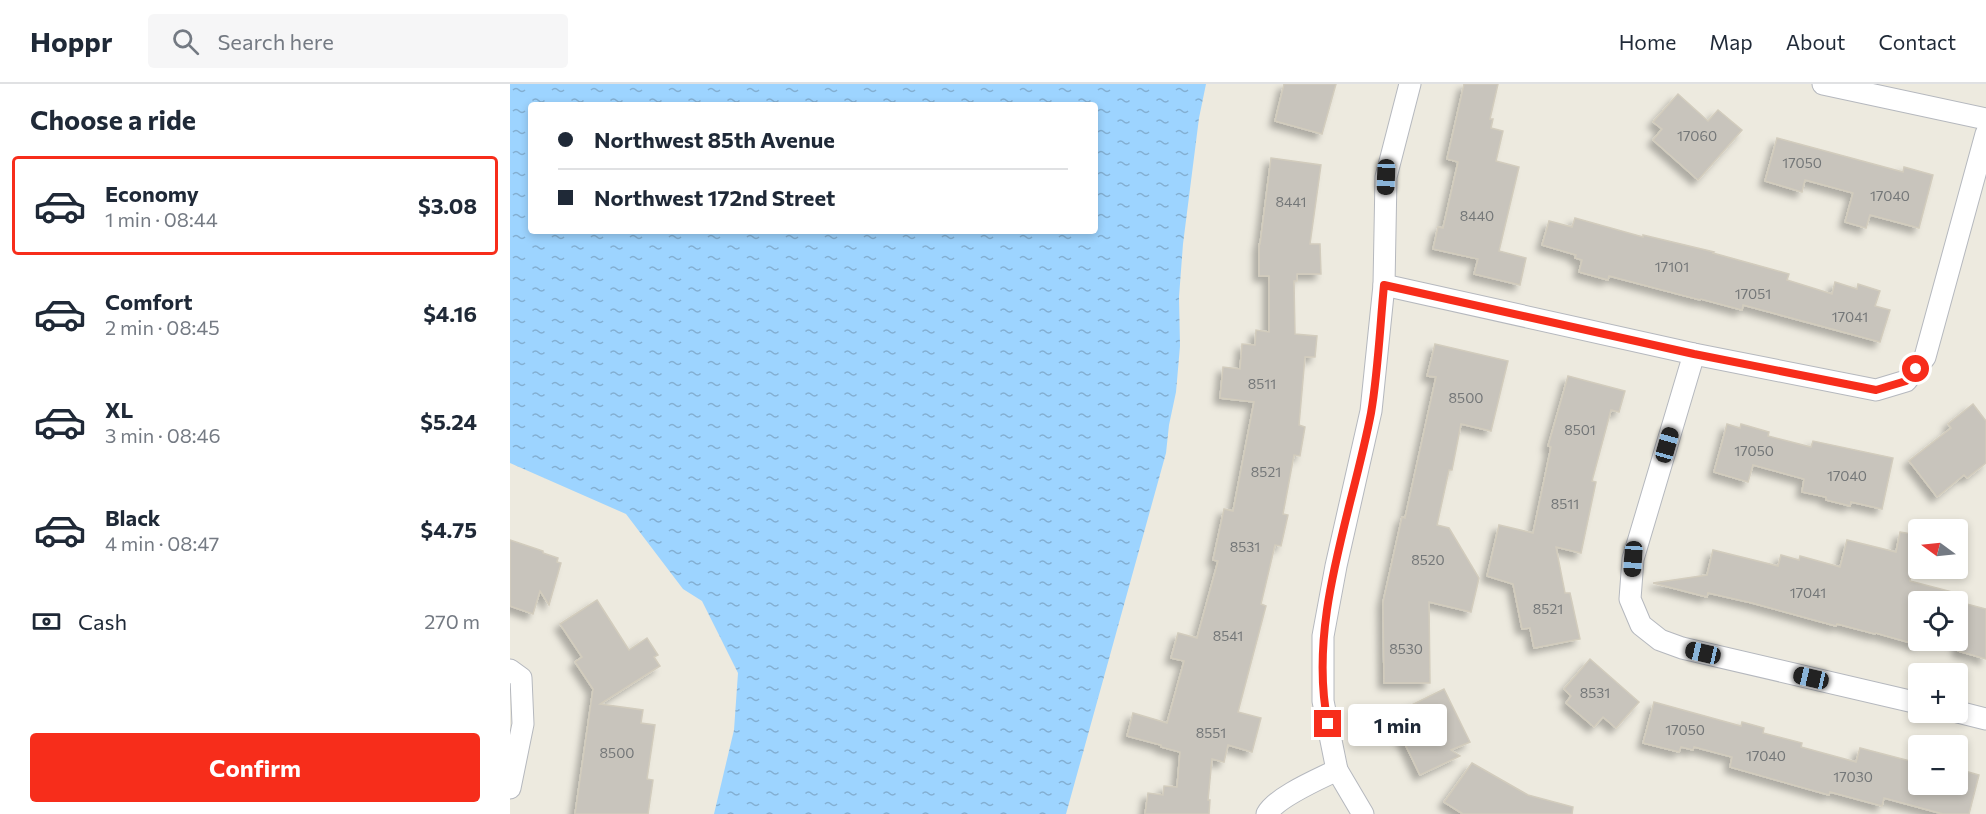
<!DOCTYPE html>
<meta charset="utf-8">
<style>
:root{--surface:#fff;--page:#f6f6f7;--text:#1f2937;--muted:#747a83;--line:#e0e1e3;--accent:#f72d1b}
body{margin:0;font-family:Commissioner,sans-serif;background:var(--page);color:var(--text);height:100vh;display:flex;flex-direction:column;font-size:22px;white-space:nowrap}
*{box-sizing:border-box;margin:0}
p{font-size:20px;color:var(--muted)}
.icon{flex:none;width:33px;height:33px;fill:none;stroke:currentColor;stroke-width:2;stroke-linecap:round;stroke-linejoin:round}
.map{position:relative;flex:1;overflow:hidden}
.side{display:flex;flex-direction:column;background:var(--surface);width:510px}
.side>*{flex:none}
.hud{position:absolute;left:18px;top:18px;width:570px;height:132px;border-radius:6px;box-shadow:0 3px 9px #0003;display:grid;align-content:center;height:132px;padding:0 30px;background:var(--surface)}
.needle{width:39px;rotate:285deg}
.controls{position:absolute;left:1398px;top:435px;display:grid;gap:12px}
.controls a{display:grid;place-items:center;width:60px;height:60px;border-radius:6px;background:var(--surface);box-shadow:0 3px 9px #0003;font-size:30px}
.end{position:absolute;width:27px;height:27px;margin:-14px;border:8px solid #f72d1b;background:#fff;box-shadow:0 0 0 3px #fff}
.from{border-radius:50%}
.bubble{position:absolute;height:42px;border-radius:6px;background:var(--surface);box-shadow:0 3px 9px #0003;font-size:20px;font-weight:700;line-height:42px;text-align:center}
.car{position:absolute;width:18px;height:36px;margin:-18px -9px;border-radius:8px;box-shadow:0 0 4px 2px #0007;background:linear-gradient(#222 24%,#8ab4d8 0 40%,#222 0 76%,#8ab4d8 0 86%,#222 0)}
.hud b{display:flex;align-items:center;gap:21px;height:57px;font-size:22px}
.hud b+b{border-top:2px solid var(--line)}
.hud i{width:15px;height:15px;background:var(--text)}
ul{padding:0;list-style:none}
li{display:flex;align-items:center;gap:18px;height:99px;margin:0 12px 9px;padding:0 18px;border:3px solid transparent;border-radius:6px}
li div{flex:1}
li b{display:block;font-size:22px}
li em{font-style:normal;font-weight:700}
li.on{border-color:var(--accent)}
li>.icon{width:54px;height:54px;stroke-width:1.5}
h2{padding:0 30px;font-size:27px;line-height:72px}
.pay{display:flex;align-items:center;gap:15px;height:66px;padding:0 30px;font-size:22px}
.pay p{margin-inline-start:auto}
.cta{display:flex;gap:12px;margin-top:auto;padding:12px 30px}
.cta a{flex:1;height:69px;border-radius:6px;background:var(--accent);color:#fff;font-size:24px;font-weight:700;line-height:69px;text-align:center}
header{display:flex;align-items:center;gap:36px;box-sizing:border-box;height:84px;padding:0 30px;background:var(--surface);border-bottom:2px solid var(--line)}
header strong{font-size:28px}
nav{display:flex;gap:33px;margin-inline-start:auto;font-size:21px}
.search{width:420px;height:54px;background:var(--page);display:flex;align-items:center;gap:15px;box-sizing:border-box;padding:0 21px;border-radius:6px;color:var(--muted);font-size:22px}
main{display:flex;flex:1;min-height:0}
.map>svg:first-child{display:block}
.water{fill:url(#water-ripples);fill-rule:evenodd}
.building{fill:#c8c4bc;stroke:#d2ccbd;stroke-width:1.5;filter:url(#shadow)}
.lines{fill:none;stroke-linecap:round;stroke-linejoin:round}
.street-casing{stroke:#b5b8be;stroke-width:23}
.street{stroke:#fff;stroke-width:21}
.route{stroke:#f72d1b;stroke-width:8}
.labels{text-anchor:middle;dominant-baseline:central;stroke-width:4.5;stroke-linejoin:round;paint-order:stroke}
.number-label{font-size:14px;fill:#747778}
</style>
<header>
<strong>Hoppr</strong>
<div class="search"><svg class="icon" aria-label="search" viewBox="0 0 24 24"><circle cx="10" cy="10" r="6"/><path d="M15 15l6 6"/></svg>Search here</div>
<nav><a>Home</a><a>Map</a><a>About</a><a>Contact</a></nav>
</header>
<main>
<section class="side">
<h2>Choose a ride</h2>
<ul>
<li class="on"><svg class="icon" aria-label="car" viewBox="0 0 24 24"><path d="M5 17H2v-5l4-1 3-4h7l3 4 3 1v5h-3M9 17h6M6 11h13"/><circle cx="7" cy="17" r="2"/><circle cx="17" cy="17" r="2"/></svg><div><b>Economy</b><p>1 min · 08:44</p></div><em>$3.08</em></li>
<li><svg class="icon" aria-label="car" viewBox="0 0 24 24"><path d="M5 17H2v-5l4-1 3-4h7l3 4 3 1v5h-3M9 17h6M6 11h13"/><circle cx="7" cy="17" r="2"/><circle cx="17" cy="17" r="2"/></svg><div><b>Comfort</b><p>2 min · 08:45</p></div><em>$4.16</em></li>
<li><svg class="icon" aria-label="car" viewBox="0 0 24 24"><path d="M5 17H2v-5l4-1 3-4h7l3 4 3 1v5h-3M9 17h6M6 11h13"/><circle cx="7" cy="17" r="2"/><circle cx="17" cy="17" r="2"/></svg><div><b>XL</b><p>3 min · 08:46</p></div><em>$5.24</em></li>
<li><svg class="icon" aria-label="car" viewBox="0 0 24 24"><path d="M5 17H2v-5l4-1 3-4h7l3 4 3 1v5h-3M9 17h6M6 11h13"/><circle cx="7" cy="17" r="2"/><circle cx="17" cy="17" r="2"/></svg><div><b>Black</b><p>4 min · 08:47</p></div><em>$4.75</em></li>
</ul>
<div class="pay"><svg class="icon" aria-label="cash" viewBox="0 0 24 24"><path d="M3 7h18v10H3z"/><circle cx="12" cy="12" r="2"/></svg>Cash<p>270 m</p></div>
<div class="cta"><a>Confirm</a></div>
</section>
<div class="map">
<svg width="1476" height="730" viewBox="0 0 1476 730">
<defs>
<pattern id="water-ripples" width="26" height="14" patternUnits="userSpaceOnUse" patternTransform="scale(1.5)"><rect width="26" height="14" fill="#9dd4ff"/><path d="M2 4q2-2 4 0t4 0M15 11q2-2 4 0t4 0" fill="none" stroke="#83afd2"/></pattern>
<filter id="shadow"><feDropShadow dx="-5.5" dy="5.5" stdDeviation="3" flood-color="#0004"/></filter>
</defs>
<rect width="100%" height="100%" fill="#edeadf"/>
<path class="water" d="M0,0H696L689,34L673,160L669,213L670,262L666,308L659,341L656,369L556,730H204L224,646L228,589L192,517L173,505L116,430L0,379ZM21,21H585V147H21Z"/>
<g class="building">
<path d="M774,0H826L812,50L765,37Z"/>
<path d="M954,0H988L980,35H983L981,44L993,47L986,77L1009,83L989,167L1016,174L1010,201L964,190L968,175L923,165L928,143L933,144L948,78L937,75Z"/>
<path d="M1168,10L1198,37L1208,26L1232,46L1188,96L1143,56L1152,45L1143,38Z"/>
<path d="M1267,54L1393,88L1394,83L1423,91L1409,144L1360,131L1356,144L1335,138L1343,109L1295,96L1292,108L1255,97Z"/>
<path d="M761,74L811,81L800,160H810L811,190H787V197H784L785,250L807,252L805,273H795L789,341L795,343L790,372L784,371L773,430L778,431L771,462L765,461L751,520L756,522L728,628L751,634L742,668L718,661L714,678L702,675L698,716H700L699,730H635L638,709L653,711L654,702L667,703L670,668L651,663V661L617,652L623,629L657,639L674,577L661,574L668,549L687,554L708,477L703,476L714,425L723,427L744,318L710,314L713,283L730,285L732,260L745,261L746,246L759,248V192H749V160H750Z"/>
<path d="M1065,134L1133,153V151L1204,168L1203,169L1279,190L1277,196L1322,210L1325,198L1347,205L1348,200L1370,207L1365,222L1380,226L1370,258L1233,221L1232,226L1191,215L1190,216L1099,192L1098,196L1069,188L1072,176L1065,174L1066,171L1032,161L1039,137L1062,143Z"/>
<path d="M925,260L998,277L981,347L951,340L942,386H939L927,441L939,444L969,494L961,528L919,518L920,599H874L873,518L892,433L895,434L926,293L917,292Z"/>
<path d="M1058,292L1115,307L1109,328L1101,326L1082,397L1086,398L1071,469L1046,463L1055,509H1060L1070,555L1024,564L1020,544L1012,545L1003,500L977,492L989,441L1023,449L1041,363L1038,362Z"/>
<path d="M1463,320L1476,337V379L1457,394L1454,391L1427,413L1399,377L1441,344L1438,340Z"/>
<path d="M1217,340L1230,344L1231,340L1259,348L1258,352L1301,363L1303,357L1383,374L1372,425L1341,418L1340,422L1316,416V413L1292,408L1294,395L1243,381L1238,398L1204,388Z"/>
<path d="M1390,448L1408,451L1400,497L1454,511L1453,518H1449L1476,525V575L1448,567V518H1408V561L1366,549L1365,550L1327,540L1326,542L1242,519L1198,509L1197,513L1143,499L1197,491L1203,466L1268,482L1271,471L1289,476L1290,472L1330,483L1337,456L1386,468Z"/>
<path d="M0,456L33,467V469L48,474L47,478L51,479L39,521L30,507L23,530L0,522Z"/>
<path d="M87,516L119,566L137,554L148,571L144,573L150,582L90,620L133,626L131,639L145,641L137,695L143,696L138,730H65L83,605L65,578L72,573L50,540Z"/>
<path d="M1080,575L1129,618L1106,644L1093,633L1084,643L1056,619L1061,612L1054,605Z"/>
<path d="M934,605L960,658L941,666L950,672L910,691L881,631Z"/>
<path d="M1144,618L1231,642L1232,638L1254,644L1253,649L1292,659L1291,663L1346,678L1350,664L1408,679V700H1448V685L1469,691L1459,730H1433L1374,714L1372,722L1320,708L1319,711L1220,683L1222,673L1184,663L1183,666L1171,663L1169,668L1133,659Z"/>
<path d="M962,679L1018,711L1063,723L1062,730H953L934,718Z"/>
</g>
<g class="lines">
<defs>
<g id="street">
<path d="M1313,0L1476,35"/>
<path d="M874,201L1184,270L1366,306L1396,297L1415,273L1476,50"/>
<path d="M1184,270L1123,475L1120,515L1131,541L1150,556L1172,564L1408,619"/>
<path d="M0,586L11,594L13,640L0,704"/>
<path d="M1448,628L1476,635"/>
<path d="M757,730C766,713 809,695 827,686"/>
<path d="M853,730L827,686L813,617V552L826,482L861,327L874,201L876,93L900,0"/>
</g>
</defs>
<use href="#street" class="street-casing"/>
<use href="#street" class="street"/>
</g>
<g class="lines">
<path class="route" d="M818,640C797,538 842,429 861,329C868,289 870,242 874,201L1184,270L1366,306L1396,297L1406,285"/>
</g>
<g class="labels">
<g class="number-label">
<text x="1187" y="51">17060</text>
<text x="1292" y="78">17050</text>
<text x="1380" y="111">17040</text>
<text x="781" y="117">8441</text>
<text x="967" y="131">8440</text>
<text x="1162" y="182">17101</text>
<text x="1243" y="209">17051</text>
<text x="1340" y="232">17041</text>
<text x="752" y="299">8511</text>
<text x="956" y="313">8500</text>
<text x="1070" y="345">8501</text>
<text x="1244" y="366">17050</text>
<text x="756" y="387">8521</text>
<text x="1337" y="391">17040</text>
<text x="1055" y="419">8511</text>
<text x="735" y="462">8531</text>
<text x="918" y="475">8520</text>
<text x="1298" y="508">17041</text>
<text x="1038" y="524">8521</text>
<text x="718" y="551">8541</text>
<text x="896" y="564">8530</text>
<text x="1085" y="608">8531</text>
<text x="1175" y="645">17050</text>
<text x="701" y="648">8551</text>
<text x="107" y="668">8500</text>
<text x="1256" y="671">17040</text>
<text x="1343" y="692">17030</text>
</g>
</g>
</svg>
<div class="controls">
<a><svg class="needle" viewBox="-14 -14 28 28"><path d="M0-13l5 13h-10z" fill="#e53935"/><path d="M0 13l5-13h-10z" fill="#747a83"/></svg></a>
<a><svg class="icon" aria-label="locate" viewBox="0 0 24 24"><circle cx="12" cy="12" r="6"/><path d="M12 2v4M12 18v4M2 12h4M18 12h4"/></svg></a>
<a>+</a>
<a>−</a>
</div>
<i class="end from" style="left:1406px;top:285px"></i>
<i class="end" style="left:818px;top:640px"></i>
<div class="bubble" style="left:838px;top:620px;width:99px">1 min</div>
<i class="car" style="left:876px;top:93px;rotate:182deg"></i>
<i class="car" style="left:1157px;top:361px;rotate:16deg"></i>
<i class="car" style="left:1123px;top:475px;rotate:184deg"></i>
<i class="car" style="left:1193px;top:569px;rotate:283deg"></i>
<i class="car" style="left:1301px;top:594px;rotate:283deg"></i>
<div class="hud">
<b><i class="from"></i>Northwest 85th Avenue</b>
<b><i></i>Northwest 172nd Street</b>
</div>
</div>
</main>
